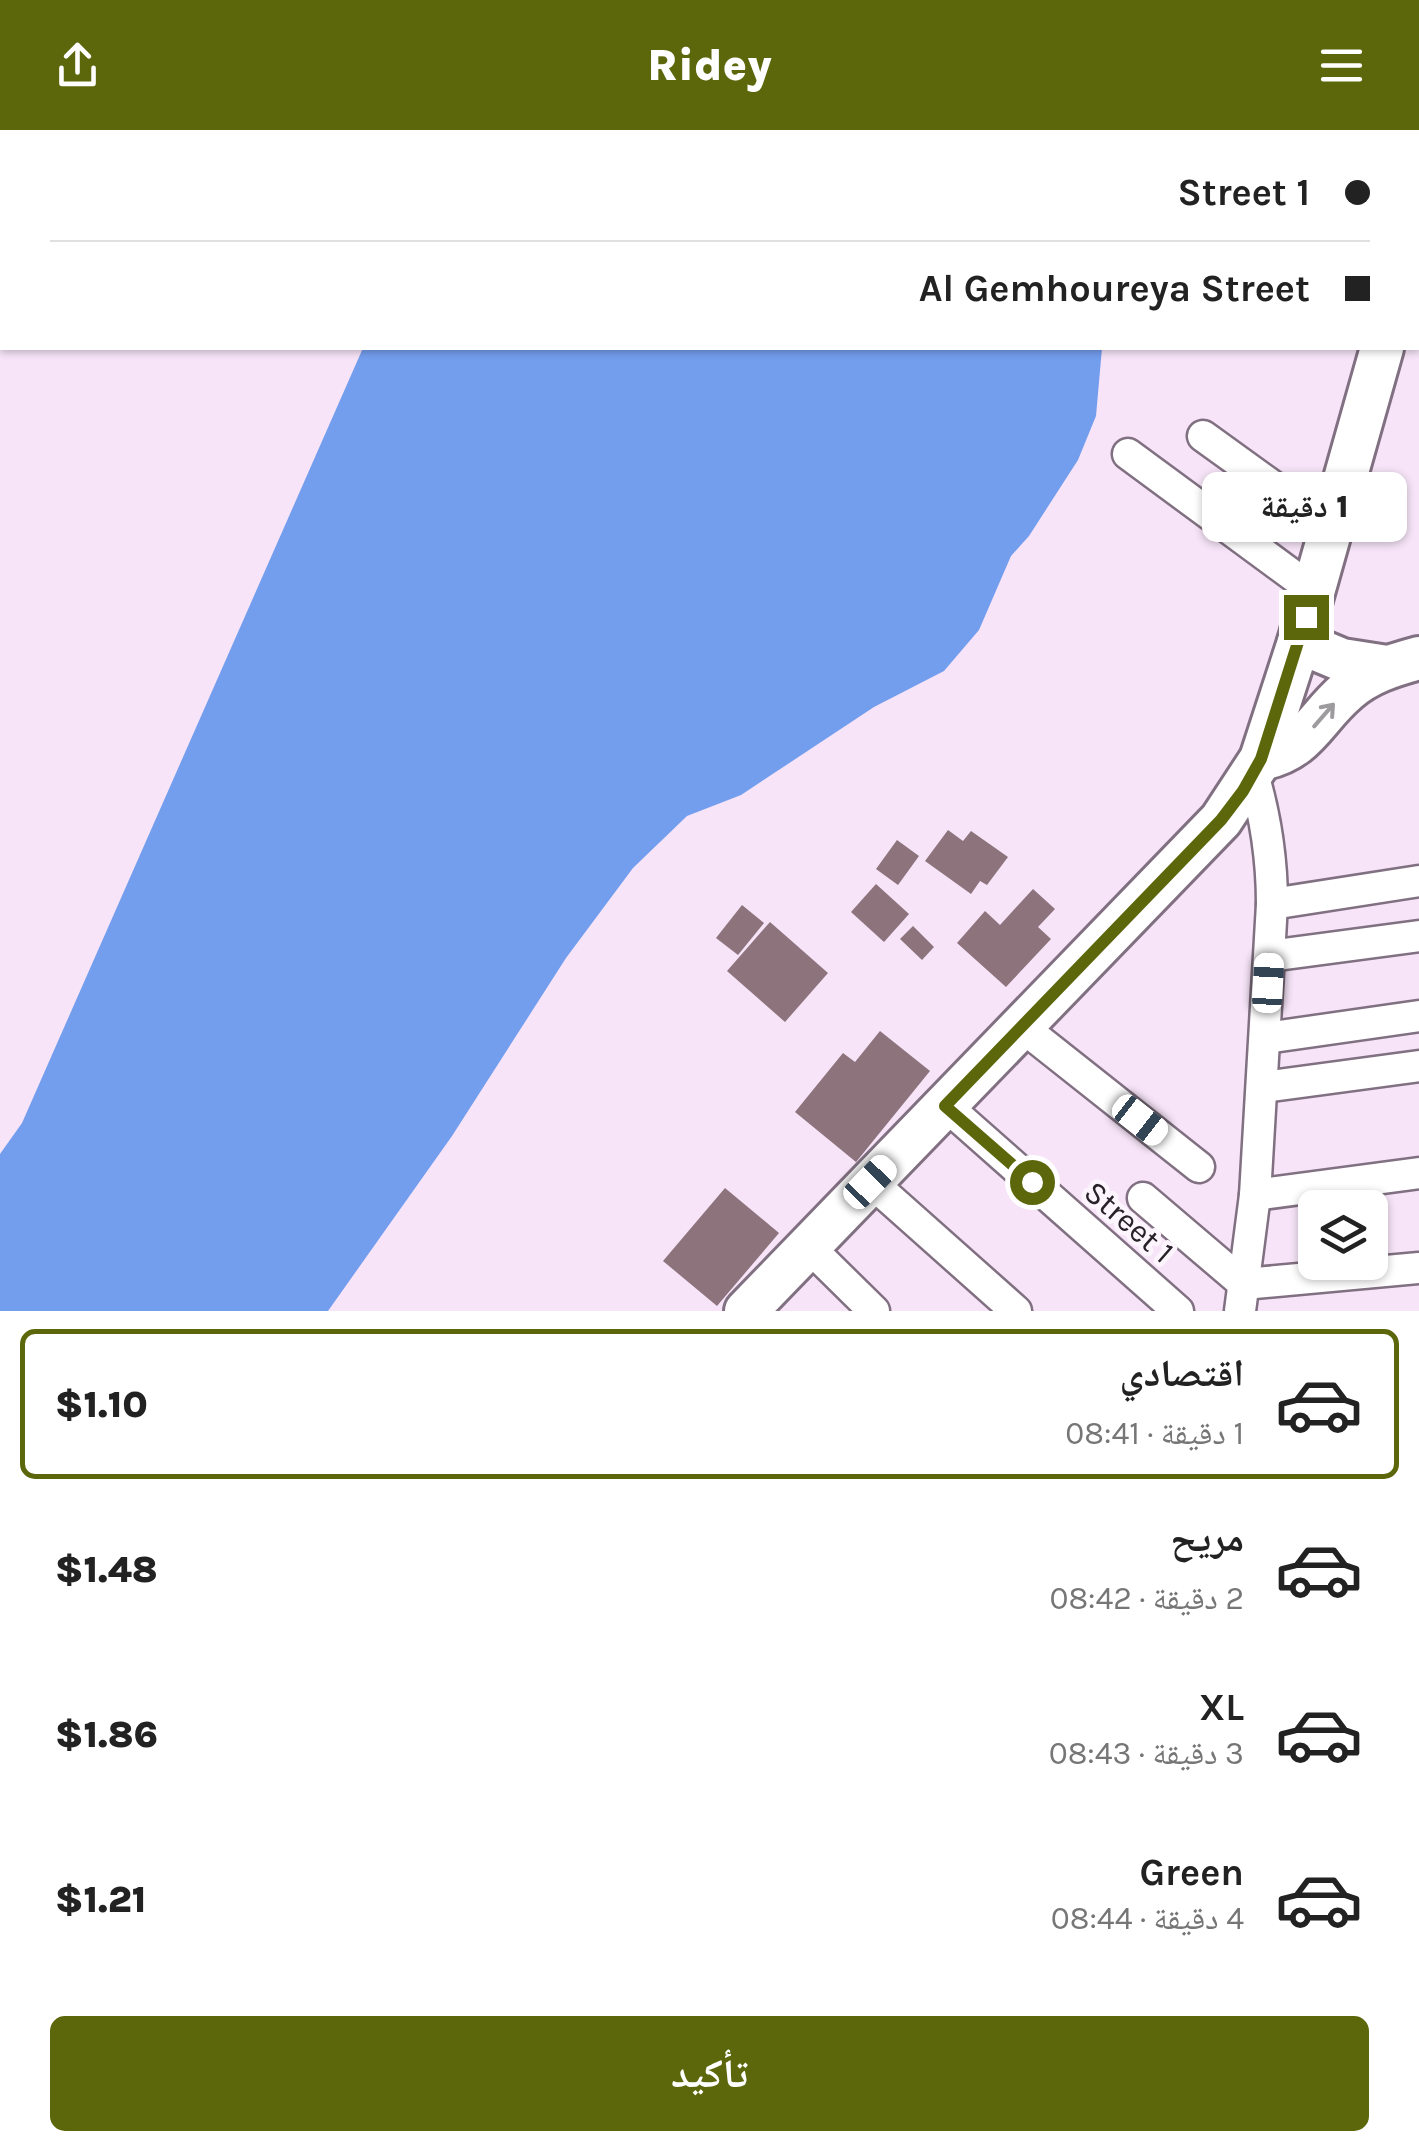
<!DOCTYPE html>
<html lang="ar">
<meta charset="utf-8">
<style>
:root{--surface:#fff;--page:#f6f6f6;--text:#222;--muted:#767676;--line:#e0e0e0;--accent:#5c670b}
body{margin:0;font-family:Karla,"Noto Naskh Arabic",sans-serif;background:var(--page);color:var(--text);direction:rtl;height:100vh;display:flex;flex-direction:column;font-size:38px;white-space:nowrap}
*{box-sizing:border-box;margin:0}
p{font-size:32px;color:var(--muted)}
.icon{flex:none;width:55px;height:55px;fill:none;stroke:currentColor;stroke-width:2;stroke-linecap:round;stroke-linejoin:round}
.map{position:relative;height:1181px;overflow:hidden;direction:ltr}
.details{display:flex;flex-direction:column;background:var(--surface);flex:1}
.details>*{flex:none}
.hud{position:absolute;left:0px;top:0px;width:1420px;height:220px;box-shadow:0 2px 8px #0004;direction:rtl;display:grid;align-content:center;height:220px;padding:0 50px;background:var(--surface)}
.tools{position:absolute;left:1298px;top:1060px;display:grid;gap:20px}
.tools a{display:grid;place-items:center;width:90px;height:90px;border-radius:15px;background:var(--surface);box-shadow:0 2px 8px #0004;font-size:50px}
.end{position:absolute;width:45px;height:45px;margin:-22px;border:12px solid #5c670b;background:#fff;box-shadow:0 0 0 5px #fff}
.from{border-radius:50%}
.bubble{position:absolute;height:70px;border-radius:15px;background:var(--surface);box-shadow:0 2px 8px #0004;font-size:32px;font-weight:800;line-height:70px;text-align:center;direction:rtl}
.car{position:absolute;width:30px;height:60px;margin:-30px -15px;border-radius:12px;box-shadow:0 0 8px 2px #0007;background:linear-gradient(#fff 24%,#345 0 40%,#fff 0 76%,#345 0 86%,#fff 0)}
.hud b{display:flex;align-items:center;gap:35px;height:95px;font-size:38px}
.hud b+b{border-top:2px solid var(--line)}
.hud i{width:25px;height:25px;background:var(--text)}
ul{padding:18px 0 0;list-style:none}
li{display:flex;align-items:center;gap:30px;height:150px;margin:0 20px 15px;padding:0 30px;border:5px solid transparent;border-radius:15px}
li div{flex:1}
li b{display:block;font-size:38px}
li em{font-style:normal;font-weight:800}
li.active{border-color:var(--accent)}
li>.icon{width:90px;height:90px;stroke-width:1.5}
.cta{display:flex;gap:20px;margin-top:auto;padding:20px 50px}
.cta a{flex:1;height:115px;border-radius:15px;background:var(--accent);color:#fff;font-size:40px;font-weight:800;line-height:115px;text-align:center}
header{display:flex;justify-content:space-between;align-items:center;height:130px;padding:0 50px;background:var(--accent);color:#fff;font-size:45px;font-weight:800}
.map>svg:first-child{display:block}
.water{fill:#739eee}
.building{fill:#8c737c}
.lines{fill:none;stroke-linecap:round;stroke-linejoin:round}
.street-casing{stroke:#807081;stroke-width:35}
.secondary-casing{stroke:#807081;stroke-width:48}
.street{stroke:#fff;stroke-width:30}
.secondary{stroke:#fff;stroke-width:42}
.oneway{stroke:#9e9b9e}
.route{stroke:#5c670b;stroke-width:12}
.labels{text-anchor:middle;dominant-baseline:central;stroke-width:9;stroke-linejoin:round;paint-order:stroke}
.street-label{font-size:32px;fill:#272128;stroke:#fdf5fe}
</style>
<header><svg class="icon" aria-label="menu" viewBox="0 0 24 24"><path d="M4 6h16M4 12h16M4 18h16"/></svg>Ridey<svg class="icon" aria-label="share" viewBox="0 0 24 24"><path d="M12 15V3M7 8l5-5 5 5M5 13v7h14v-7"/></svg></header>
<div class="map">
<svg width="1419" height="1181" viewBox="0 0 1419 1181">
<rect width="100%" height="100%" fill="#f7e4f8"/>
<g class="water">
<path d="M454,0H1164L453,2Z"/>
<path d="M363,218H1102L1096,286L1078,330L1029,406L1011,426L979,500L944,541L874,577L741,665L687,686L633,738L566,828L452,1006L328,1181H0V1024L22,993Z"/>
</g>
<g class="building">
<path d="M948,700L963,711L971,701L1008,727L987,755L980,751L971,764L925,731Z"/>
<path d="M897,710L919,726L898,755L876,739Z"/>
<path d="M876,754L909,784L884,812L851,782Z"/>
<path d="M1033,759L1055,779L1038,797L1051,809L1006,857L957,813L985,781L1000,795Z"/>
<path d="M742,775L764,793L738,825L716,808Z"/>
<path d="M770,792L828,843L785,892L727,841Z"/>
<path d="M913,796L934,817L922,830L900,809Z"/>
<path d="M880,901L930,941L856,1032L795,982L843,923L855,932Z"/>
<path d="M725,1058L779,1103L717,1176L663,1131Z"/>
</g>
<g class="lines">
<defs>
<g id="street">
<path d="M1203,306L1332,399"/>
<path d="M1128,324L1314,461"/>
<path d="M1272,774L1419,751"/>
<path d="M1270,826L1419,806"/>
<path d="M1021,896L1199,1037"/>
<path d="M1266,908L1419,886"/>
<path d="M1263,957L1419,936"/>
<path d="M945,975L1178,1181"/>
<path d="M871,1052L1016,1181"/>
<path d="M1255,1065L1419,1043"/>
<path d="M1143,1068L1244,1154L1419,1138"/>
<path d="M809,1117L874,1181"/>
<path d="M1240,1181L1255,1065L1272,774C1272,728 1266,688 1253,644"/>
</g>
<g id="secondary">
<path d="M1418,68L1419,61"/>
<path d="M1299,512L1342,530L1387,537"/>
<path d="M1261,629C1307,620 1314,589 1347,561C1367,543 1393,535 1419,528"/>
<path d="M746,1181L1221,690L1261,629L1299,512L1382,218"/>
</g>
</defs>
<use href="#street" class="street-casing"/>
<use href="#secondary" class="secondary-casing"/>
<use href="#street" class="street"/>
<use href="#secondary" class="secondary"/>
</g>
<defs><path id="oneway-shaft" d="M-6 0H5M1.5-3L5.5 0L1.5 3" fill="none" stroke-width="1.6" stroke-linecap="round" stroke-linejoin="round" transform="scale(2.5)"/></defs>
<use class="oneway" href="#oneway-shaft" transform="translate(1324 585) rotate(-49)"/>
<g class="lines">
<path class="route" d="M1032,1052L945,976L1221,690L1243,661L1261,629L1306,487"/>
</g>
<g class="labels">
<g class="street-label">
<text transform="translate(1129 1092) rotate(41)">Street 1</text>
</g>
</g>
</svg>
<div class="tools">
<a><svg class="icon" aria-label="layers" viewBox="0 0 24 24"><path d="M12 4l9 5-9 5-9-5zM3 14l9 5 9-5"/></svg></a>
</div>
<i class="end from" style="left:1032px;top:1052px"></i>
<i class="end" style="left:1306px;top:487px"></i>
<div class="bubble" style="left:1202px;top:342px;width:205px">1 دقيقة</div>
<i class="car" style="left:1268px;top:853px;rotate:3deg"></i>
<i class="car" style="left:1140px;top:990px;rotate:128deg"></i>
<i class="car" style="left:870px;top:1052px;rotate:44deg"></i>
<div class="hud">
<b><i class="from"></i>Street 1</b>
<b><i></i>Al Gemhoureya Street</b>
</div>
</div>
<section class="details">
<ul>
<li class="active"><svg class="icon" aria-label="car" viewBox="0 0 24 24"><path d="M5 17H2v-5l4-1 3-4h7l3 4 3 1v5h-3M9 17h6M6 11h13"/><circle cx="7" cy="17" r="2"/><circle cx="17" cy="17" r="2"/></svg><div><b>اقتصادي</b><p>1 دقيقة · 08:41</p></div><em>$1.10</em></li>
<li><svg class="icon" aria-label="car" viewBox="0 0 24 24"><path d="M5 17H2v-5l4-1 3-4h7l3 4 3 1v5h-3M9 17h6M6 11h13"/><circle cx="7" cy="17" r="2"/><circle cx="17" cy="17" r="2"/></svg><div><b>مريح</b><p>2 دقيقة · 08:42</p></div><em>$1.48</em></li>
<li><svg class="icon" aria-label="car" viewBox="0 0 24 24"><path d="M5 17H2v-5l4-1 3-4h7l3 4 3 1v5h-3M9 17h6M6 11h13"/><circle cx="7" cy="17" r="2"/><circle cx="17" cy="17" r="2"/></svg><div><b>XL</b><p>3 دقيقة · 08:43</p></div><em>$1.86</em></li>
<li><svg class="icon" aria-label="car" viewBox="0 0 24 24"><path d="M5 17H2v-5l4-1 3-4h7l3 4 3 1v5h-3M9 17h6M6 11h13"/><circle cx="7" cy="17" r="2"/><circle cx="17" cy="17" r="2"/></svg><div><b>Green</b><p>4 دقيقة · 08:44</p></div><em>$1.21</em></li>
</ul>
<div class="cta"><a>تأكيد</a></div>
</section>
